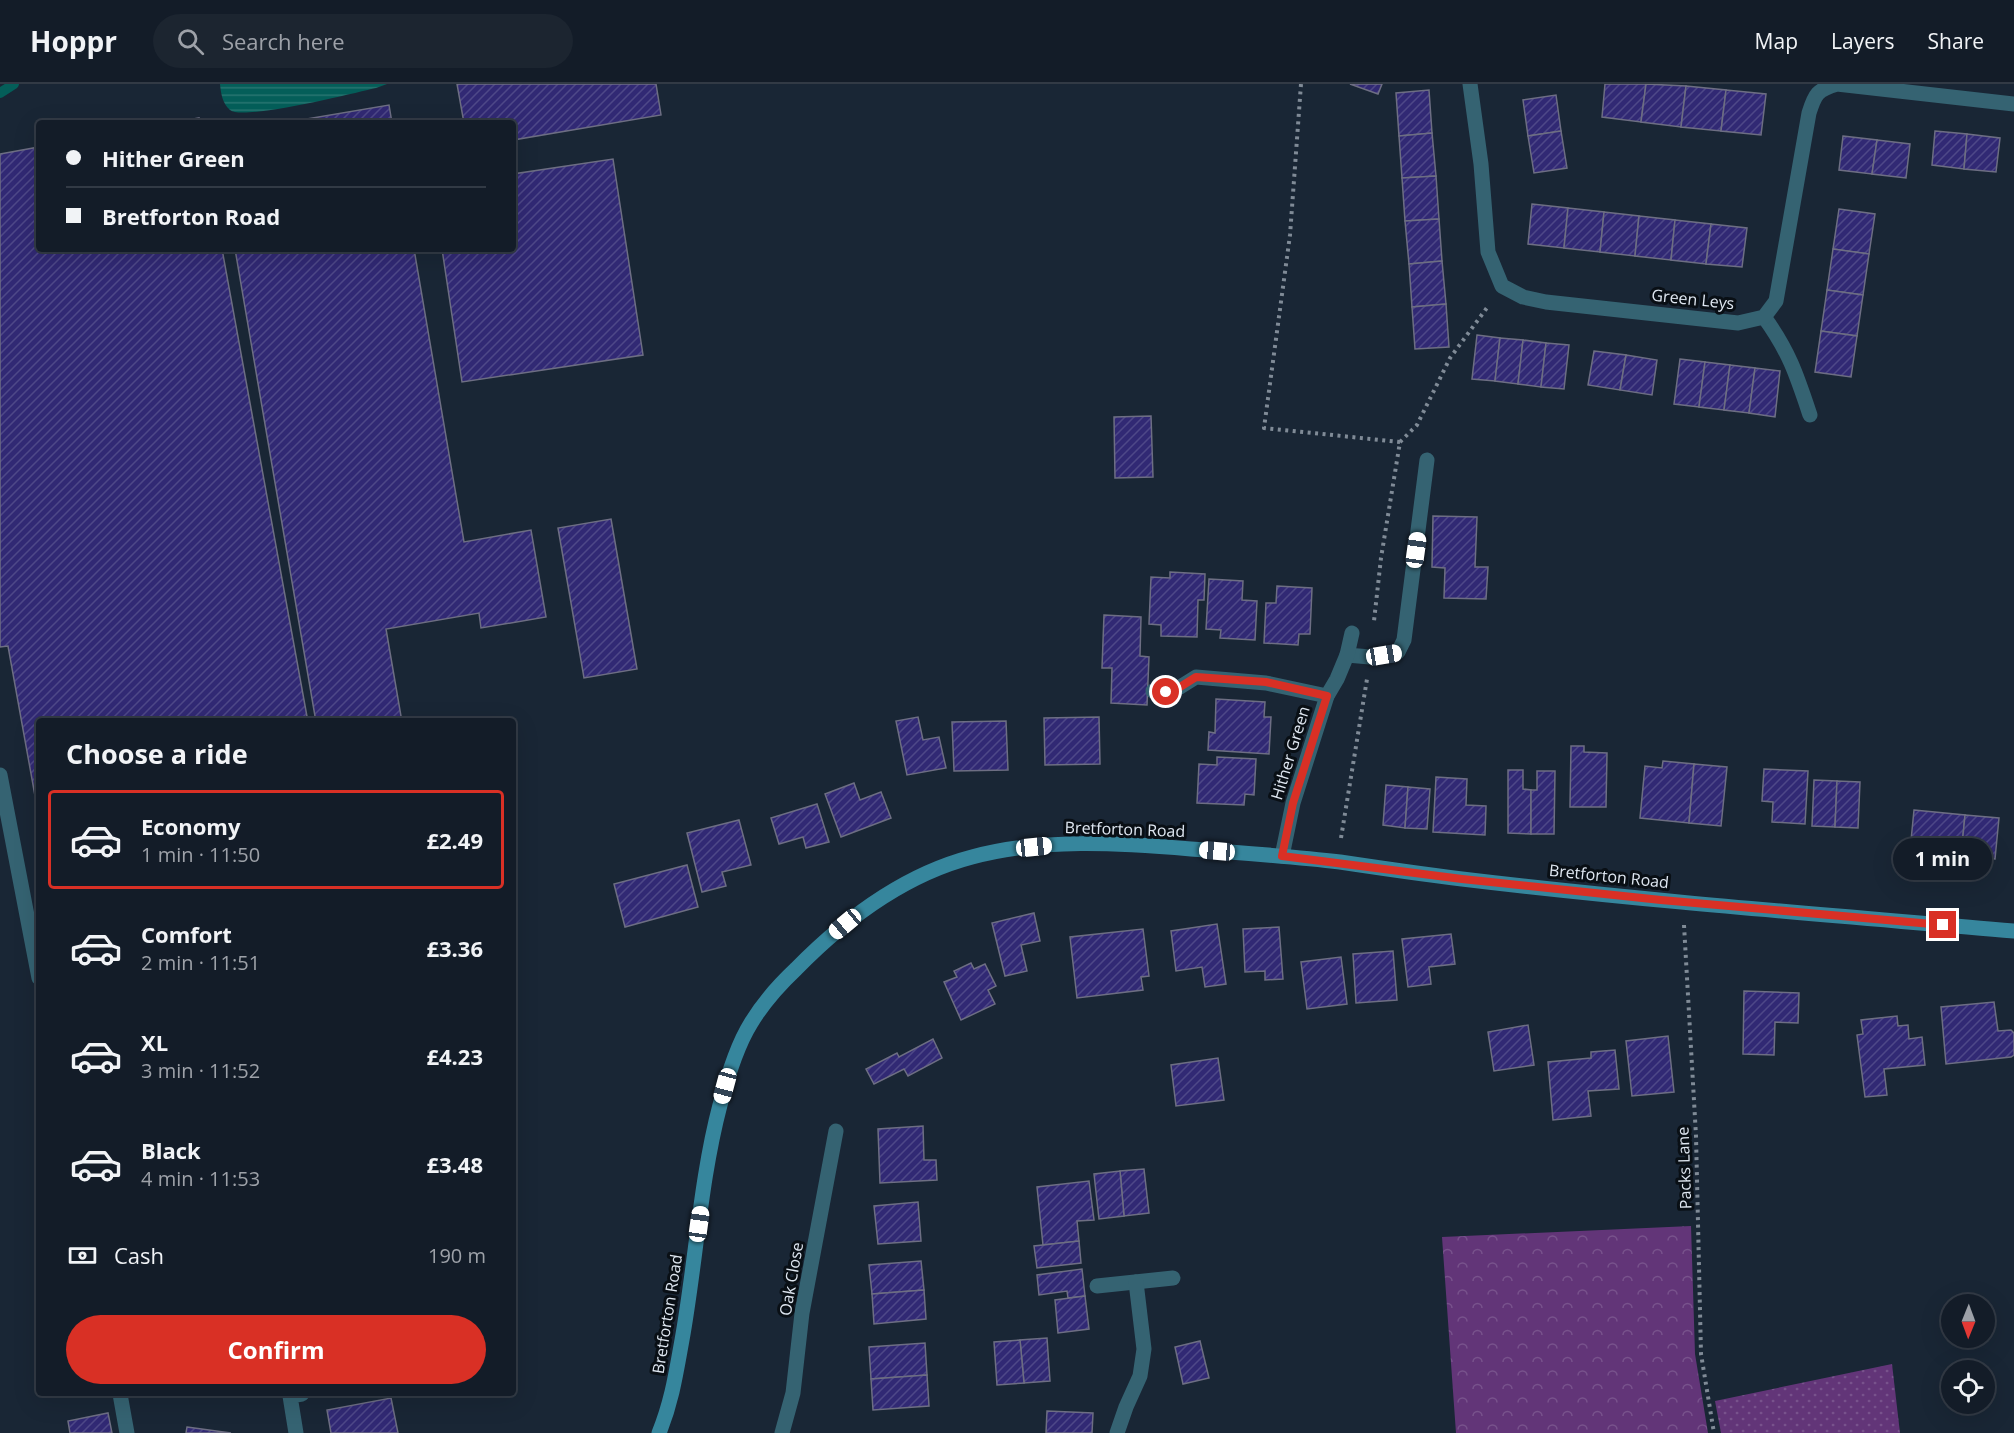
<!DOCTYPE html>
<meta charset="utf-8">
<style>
:root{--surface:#131c28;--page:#1c2530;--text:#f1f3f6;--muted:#9da1a8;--line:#323a45;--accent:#d93025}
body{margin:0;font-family:"Open Sans",sans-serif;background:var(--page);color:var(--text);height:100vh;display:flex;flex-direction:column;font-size:22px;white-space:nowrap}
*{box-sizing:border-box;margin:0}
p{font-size:20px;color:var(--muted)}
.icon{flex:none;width:33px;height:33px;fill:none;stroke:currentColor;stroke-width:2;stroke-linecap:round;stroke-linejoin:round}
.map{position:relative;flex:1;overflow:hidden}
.drawer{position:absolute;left:36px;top:634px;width:480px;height:678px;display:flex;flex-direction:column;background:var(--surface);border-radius:6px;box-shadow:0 6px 24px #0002,0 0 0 2px var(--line)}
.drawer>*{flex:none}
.top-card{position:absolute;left:36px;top:36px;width:480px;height:132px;border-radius:6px;box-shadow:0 6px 24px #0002,0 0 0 2px var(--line);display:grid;align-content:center;height:132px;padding:0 30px;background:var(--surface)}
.needle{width:39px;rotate:181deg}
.buttons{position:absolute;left:1941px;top:1210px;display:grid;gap:12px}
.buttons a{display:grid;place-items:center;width:54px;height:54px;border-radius:50%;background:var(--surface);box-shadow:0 6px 24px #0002,0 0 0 2px var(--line);font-size:30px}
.end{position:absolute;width:27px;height:27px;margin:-14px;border:8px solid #d93025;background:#fff;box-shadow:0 0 0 3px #fff}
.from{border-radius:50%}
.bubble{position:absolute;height:42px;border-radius:21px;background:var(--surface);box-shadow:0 6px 24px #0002,0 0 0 2px var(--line);font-size:20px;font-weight:700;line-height:42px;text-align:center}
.car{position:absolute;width:18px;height:36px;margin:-18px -9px;border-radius:8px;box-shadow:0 0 4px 2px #0007;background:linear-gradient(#fff 24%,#345 0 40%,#fff 0 76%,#345 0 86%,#fff 0)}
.top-card b{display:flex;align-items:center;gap:21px;height:57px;font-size:22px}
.top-card b+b{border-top:2px solid var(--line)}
.top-card i{width:15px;height:15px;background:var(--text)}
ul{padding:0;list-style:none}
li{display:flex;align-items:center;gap:18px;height:99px;margin:0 12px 9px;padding:0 18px;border:3px solid transparent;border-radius:6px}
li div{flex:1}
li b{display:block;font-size:22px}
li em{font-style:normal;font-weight:700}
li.on{border-color:var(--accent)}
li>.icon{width:54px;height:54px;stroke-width:1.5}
h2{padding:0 30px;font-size:27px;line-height:72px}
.pay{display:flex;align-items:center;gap:15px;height:66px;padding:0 30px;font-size:22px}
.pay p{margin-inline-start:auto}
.cta{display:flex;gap:12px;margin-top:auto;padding:12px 30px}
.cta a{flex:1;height:69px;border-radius:36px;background:var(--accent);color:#fff;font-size:24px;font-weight:700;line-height:69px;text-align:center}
header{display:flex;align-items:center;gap:36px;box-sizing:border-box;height:84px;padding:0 30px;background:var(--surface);border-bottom:2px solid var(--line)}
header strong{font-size:28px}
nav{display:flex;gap:33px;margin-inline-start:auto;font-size:21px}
.search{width:420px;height:54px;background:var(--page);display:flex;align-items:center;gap:15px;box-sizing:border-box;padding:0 21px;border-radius:33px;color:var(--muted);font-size:22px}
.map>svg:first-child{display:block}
.grass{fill:url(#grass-dots)}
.forest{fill:url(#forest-crowns)}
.water{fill:url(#water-rules)}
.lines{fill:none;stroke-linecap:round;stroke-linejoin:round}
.stream{stroke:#045e59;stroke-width:10}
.building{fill:url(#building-hatch);stroke:#6d6e83;stroke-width:1.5}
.path{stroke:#808b97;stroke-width:4;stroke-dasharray:3 4.5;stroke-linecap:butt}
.lane{stroke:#356372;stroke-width:15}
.street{stroke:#356372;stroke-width:15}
.secondary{stroke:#36869d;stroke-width:15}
.route{stroke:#d93025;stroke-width:8}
.labels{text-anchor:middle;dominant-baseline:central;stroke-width:6;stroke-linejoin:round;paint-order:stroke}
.street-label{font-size:16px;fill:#dfe7f1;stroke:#090f15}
</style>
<header>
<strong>Hoppr</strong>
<div class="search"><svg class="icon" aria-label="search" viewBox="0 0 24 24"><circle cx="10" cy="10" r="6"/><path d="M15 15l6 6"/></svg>Search here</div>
<nav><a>Map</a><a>Layers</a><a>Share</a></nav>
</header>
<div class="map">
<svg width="2014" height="1349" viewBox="0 0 2014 1349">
<defs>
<pattern id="grass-dots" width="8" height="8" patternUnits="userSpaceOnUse" patternTransform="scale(1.5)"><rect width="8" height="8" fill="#623578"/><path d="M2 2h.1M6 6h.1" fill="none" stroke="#78528c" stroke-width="1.8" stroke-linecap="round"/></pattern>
<pattern id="forest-crowns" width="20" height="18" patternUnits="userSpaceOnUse" patternTransform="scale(1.5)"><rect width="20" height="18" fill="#623578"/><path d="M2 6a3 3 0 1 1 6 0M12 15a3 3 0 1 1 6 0" fill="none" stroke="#78528c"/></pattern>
<pattern id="water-rules" width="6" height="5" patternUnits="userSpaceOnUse" patternTransform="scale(1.5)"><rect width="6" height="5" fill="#045e59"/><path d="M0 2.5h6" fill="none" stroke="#287571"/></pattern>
<pattern id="building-hatch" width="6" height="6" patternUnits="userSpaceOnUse" patternTransform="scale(1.5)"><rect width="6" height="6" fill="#312974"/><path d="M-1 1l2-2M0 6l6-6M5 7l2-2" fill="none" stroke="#4e4888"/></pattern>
</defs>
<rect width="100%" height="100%" fill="#192635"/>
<path class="grass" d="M1892,1280L1900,1349H1721L1715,1317Z"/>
<path class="forest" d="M1691,1142L1695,1270L1708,1349H1456L1442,1153Z"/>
<path class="water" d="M220,0H387L376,4C354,9 243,37 230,26C222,19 221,9 220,0Z"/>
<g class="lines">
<path class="stream" d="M0,9L14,0"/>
</g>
<g class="building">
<path d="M457,0H656L661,31L513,56V39H464Z"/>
<path d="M1350,0H1382L1378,10Z"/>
<path d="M1605,0H1646L1641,38L1602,33Z"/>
<path d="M1646,0L1686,2L1681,43L1641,38Z"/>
<path d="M1686,2L1726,6L1721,47L1681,43Z"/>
<path d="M1429,6L1432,49L1399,52L1396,9Z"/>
<path d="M1726,6L1766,10L1761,51L1721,47Z"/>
<path d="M1556,11L1561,47L1528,52L1523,16Z"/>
<path d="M389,21L392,39H283Z"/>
<path d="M199,34V39H172Z"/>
<path d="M1561,47L1567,84L1534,89L1528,52Z"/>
<path d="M1935,47L1967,50L1964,85L1932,81Z"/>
<path d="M1432,49L1436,92L1402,94L1399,52Z"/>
<path d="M1967,50L2000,54L1996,88L1964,85Z"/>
<path d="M1843,52L1877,56L1872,90L1839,86Z"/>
<path d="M1877,56L1910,60L1906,94L1872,90Z"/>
<path d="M39,63V165H222L308,638H39V734L8,562L0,563V70Z"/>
<path d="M613,75L643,271L462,298L442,165H513V90Z"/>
<path d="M1436,92L1439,135L1405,137L1402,94Z"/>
<path d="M1532,120L1568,124L1564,164L1528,160Z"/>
<path d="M1568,124L1604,128L1600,168L1564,164Z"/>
<path d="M1839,125L1875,130L1869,170L1833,165Z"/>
<path d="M1604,128L1639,132L1635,172L1600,168Z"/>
<path d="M1639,132L1675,136L1671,176L1635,172Z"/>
<path d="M1439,135L1442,177L1409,180L1405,137Z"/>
<path d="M1675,136L1711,140L1706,180L1671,176Z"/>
<path d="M1711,140L1747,144L1742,183L1706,180Z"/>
<path d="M235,165H414L464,458L531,446L546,533L481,544L479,529L386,545L402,638H316Z"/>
<path d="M1833,165L1869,170L1863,211L1827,206Z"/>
<path d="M1442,177L1446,220L1412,223L1409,180Z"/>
<path d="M1827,206L1863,211L1857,252L1821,247Z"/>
<path d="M1446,220L1449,263L1415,265L1412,223Z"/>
<path d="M1821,247L1857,252L1851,293L1815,288Z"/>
<path d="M1477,251L1500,254L1495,297L1472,295Z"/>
<path d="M1500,254L1523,256L1518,300L1495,297Z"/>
<path d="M1523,256L1546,259L1541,303L1518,300Z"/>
<path d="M1546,259L1569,261L1564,305L1541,303Z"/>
<path d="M1594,267L1626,271L1620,306L1588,301Z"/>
<path d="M1626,271L1657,276L1652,311L1620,306Z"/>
<path d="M1680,275L1705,278L1699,323L1674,320Z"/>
<path d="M1705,278L1730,281L1724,326L1699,323Z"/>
<path d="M1730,281L1755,284L1749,329L1724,326Z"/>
<path d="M1755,284L1780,287L1775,333L1749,329Z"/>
<path d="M1151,332L1153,393L1115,394L1114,333Z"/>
<path d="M1433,432L1477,433L1475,483H1488L1486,515L1444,514L1445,484L1432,483Z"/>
<path d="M611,435L637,585L584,594L558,444Z"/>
<path d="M1170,488L1205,490L1204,516H1198L1197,553L1161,552V541L1149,540L1151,493L1170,494Z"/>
<path d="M1209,495L1243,497L1242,516L1257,517L1255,556L1220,554L1221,546L1206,545Z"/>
<path d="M1277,502L1312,504L1310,550H1299L1298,561L1264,559L1266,519H1276Z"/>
<path d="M1104,531L1141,533L1140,572L1149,573L1147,621L1111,619L1112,584H1102Z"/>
<path d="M1216,615L1265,618L1264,633H1271L1269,670L1208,666L1209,648L1215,649Z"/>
<path d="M918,633L923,656L939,653L946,684L907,691L896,637Z"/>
<path d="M1099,633L1100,680L1045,681L1044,634Z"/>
<path d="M1006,637L1008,686L954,687L952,638Z"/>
<path d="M1571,662H1584V668L1607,669L1606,723H1570Z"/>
<path d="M1217,673L1256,675L1254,711L1245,710L1244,721L1197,719L1199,680L1217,681Z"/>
<path d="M1663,677L1694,680L1689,739L1640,734L1645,682L1662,684Z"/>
<path d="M1694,680L1727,683L1721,742L1689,739Z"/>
<path d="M1764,685L1808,687L1805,740L1772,738L1773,718L1762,717Z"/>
<path d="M1508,686H1523V705L1531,706V750L1508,749Z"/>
<path d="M1537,687H1555L1554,750H1531V706H1537Z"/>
<path d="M1436,693L1467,695L1466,721L1486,722L1485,751L1433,748Z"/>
<path d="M1814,696L1837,697L1835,743L1812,742Z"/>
<path d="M1837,697L1860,698L1858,744L1835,743Z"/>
<path d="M854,699L860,716L881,708L891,734L841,753L825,710Z"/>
<path d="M1386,701L1408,703L1405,744L1383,741Z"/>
<path d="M1408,703L1430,705L1427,745L1405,744Z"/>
<path d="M817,720L829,758L806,764L803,753L779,760L771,734Z"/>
<path d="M1914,726L1965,731L1961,772L1944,771L1943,780L1909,777Z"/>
<path d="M1965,731L1999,734L1995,775L1961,772Z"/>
<path d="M739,736L751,781L722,788L726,802L702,808L687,749Z"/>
<path d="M687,781L698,823L625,843L614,800Z"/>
<path d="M1034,829L1040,857L1021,861L1027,887L1005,892L992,839Z"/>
<path d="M1217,840L1226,900L1205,903L1202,883L1176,887L1171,847Z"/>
<path d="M1279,843L1283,895L1265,896V887L1245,888L1243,845Z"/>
<path d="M1143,845L1149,892L1141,893L1143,906L1077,914L1070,853Z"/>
<path d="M1451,850L1455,880L1429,883L1431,900L1408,903L1402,855Z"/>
<path d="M1393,867L1397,916L1356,919L1353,870Z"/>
<path d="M1341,873L1347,920L1307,925L1301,878Z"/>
<path d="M971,879L974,885L985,880L996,902L988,906L995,920L961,936L944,898L957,893L954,887Z"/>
<path d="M1744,907L1799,909L1798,939L1775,938L1774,971L1743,970Z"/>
<path d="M1994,918L1998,947L2011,946L2014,949V971L2011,973L1946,980L1941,923Z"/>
<path d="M1897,932L1898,942L1908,941L1909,955L1922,953L1925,981L1884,985L1887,1011L1865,1013L1857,951L1863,950L1861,936Z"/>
<path d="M1528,941L1534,981L1494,987L1488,948Z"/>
<path d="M1668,952L1674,1008L1632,1012L1626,957Z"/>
<path d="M933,955L942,974L908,992L904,985L874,1000L866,985L897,969L899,973Z"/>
<path d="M1615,966L1619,1005L1588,1007L1591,1032L1553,1036L1548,978L1591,974V968Z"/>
<path d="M1218,974L1224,1016L1176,1022L1171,981Z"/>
<path d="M923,1042L924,1076H936L937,1096L880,1099L878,1045Z"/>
<path d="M1144,1085L1149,1129L1124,1132L1120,1087Z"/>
<path d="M1120,1087L1124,1132L1099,1135L1094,1090Z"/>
<path d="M1089,1097L1094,1136L1077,1137L1079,1157L1043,1161L1037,1103Z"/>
<path d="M918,1118L921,1157L878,1160L874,1122Z"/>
<path d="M1079,1157L1081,1179L1037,1184L1034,1162Z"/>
<path d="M921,1177L924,1206L872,1210L869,1181Z"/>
<path d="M1082,1185L1085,1212L1068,1214L1067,1207L1039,1211L1037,1191Z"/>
<path d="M924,1206L926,1235L874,1240L872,1210Z"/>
<path d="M1085,1212L1089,1245L1058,1249L1055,1216Z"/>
<path d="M1047,1254L1050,1297L1024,1299L1020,1256Z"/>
<path d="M1020,1256L1024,1299L997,1301L994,1258Z"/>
<path d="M1200,1257L1209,1294L1183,1300L1175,1263Z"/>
<path d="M925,1259L927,1291L871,1295L869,1263Z"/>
<path d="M927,1291L929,1322L873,1326L871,1295Z"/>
<path d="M391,1314L398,1349H331L327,1326Z"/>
<path d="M1047,1327L1093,1329L1092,1349H1046Z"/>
<path d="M108,1329L112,1349H70L68,1337Z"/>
<path d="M187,1343L231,1349H186Z"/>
</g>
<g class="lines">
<g class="path">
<path d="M1301,0L1290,151L1264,344L1400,358L1381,474L1374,537"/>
<path d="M1400,358L1417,341L1450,274L1489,221"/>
<path d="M1341,754L1367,595"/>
<path d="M1684,841L1696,1052L1701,1270L1714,1349"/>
</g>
<g class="lane">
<path d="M1764,233C1789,267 1797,292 1810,331"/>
<path d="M1347,571L1370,573L1398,568L1404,556L1427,376"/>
<path d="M0,691L39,894"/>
<path d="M120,1310L127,1349"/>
<path d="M296,1349L290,1312L302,1310"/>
</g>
<g class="street">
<path d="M1470,0L1481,80L1488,168L1502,202L1523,213L1546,218L1738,239L1764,233L1776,217L1809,29C1815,10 1817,6 1837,0L2014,20"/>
<path d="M1153,607L1166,608L1180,603L1196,593L1266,599L1327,612"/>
<path d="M1282,772L1293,719L1327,612L1337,595L1347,571L1352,549"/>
<path d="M1097,1202L1173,1194"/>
<path d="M782,1349L793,1309L802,1229L836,1047"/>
<path d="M1117,1349L1126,1323L1140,1292L1144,1265L1136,1198"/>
</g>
<path class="secondary" d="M659,1349C672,1317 676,1289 682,1256C696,1178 700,1097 720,1021C727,994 736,963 751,939C763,919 779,901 796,885C845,835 903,791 972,773C1043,754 1118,759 1191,765C1240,769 1290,772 1340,778C1380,784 1421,790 1462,795C1645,817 1830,831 2014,847"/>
</g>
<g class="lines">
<path class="route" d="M1166,608L1180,603L1196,593L1266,598L1327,612L1293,719L1282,772L1462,795L1661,816L1943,841"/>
</g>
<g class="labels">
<g class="street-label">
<text transform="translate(1693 215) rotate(6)">Green Leys</text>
<text transform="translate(1290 669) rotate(-73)">Hither Green</text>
<text transform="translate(1125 745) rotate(2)">Bretforton Road</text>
<text transform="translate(1609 792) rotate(6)">Bretforton Road</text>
<text transform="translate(1684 1084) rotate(-92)">Packs Lane</text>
<text transform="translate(791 1195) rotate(-80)">Oak Close</text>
<text transform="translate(667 1230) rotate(-81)">Bretforton Road</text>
</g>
</g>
</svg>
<div class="buttons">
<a><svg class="needle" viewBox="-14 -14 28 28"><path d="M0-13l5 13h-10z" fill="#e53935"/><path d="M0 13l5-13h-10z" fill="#9da1a8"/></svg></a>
<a><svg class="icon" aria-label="locate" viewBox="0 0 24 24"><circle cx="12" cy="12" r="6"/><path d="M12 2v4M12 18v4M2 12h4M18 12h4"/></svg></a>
</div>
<i class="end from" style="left:1166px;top:608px"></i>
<i class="end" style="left:1943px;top:841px"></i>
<div class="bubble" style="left:1893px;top:754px;width:99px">1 min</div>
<i class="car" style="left:1416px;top:466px;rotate:8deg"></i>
<i class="car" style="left:1384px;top:571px;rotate:81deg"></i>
<i class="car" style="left:1034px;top:763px;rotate:84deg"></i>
<i class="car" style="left:1217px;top:767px;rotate:275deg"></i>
<i class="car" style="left:845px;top:840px;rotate:230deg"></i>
<i class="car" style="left:725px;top:1002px;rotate:195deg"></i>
<i class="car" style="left:699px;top:1140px;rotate:8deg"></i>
<div class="top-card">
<b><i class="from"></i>Hither Green</b>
<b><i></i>Bretforton Road</b>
</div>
<section class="drawer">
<h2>Choose a ride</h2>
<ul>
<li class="on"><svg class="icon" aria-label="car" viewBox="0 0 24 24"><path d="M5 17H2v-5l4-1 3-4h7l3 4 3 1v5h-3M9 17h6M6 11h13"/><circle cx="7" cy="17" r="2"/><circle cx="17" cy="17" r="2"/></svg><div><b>Economy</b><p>1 min · 11:50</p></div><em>£2.49</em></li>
<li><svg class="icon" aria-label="car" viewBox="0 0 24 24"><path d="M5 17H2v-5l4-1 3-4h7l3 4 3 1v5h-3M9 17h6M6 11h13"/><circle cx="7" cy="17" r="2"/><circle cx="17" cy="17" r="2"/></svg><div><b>Comfort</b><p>2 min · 11:51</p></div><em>£3.36</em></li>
<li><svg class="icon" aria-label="car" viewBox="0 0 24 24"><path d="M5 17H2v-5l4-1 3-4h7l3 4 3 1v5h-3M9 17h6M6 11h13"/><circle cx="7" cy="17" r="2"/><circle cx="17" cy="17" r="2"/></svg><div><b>XL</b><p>3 min · 11:52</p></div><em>£4.23</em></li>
<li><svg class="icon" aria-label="car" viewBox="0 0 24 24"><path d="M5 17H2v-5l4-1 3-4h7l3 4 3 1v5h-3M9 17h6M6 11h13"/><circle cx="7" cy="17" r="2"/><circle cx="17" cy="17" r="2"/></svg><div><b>Black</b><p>4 min · 11:53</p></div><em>£3.48</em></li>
</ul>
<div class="pay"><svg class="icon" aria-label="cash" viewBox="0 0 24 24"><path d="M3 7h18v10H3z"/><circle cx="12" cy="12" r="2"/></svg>Cash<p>190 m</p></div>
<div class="cta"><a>Confirm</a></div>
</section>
</div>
